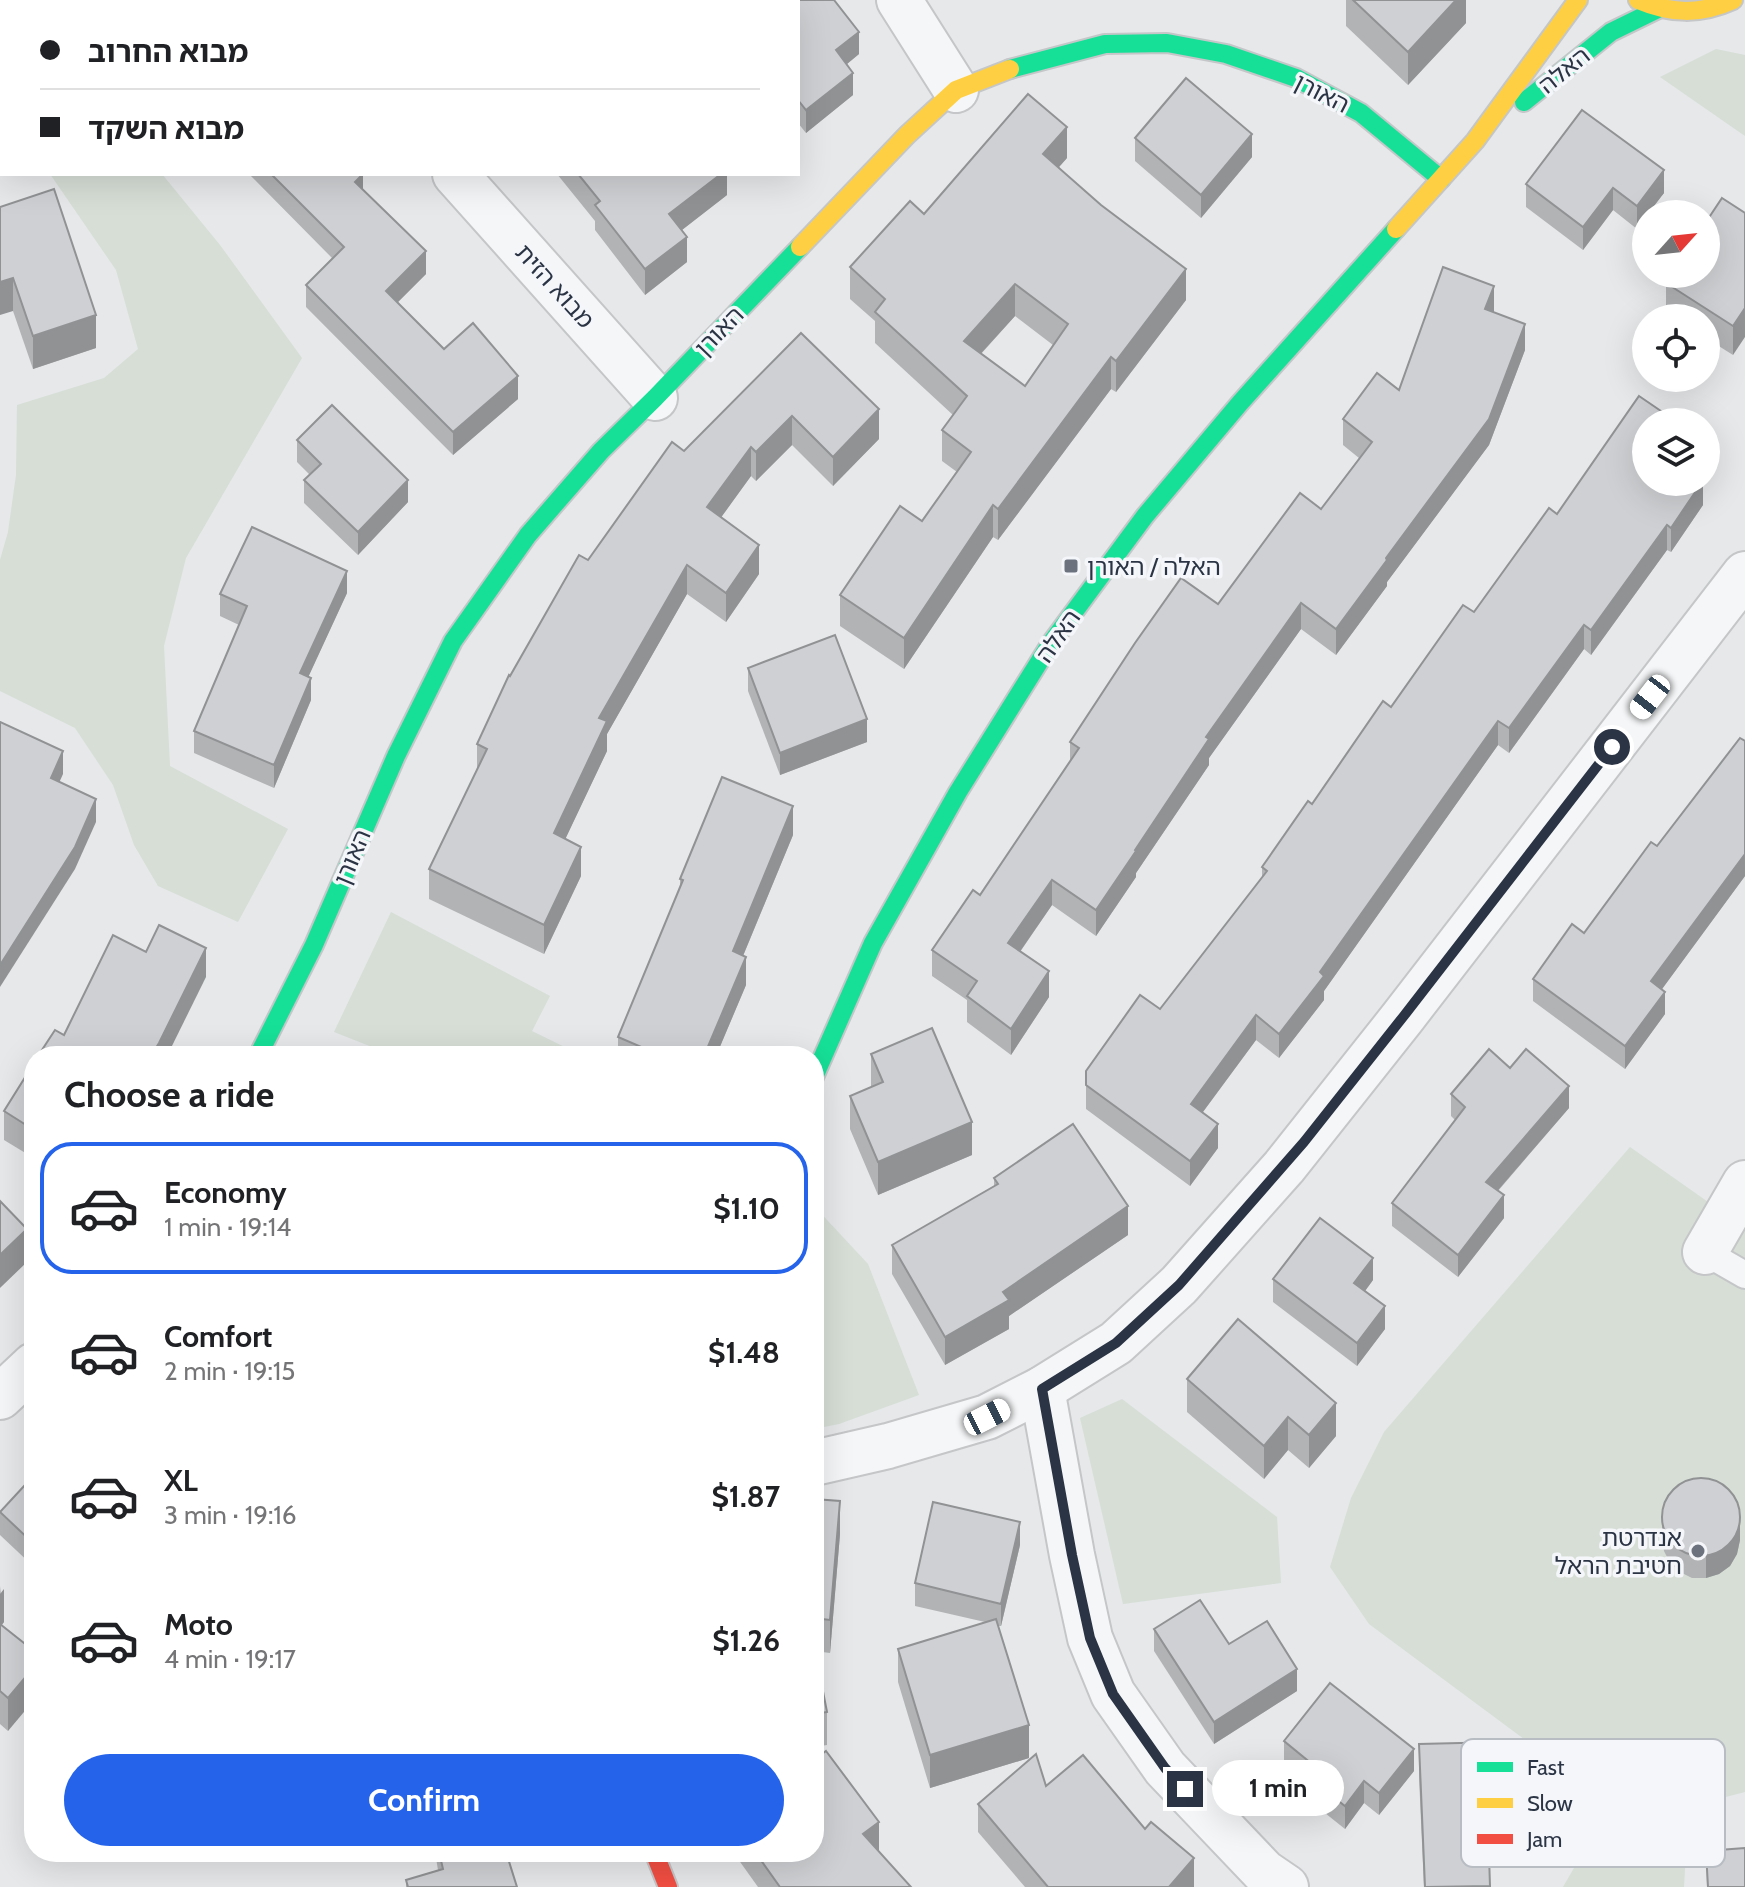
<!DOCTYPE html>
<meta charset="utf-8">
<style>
:root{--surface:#fff;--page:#f2f2f2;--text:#202124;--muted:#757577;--line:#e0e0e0;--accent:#2563eb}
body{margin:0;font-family:Cabin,"Noto Sans Hebrew",sans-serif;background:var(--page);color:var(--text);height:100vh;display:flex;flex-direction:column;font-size:30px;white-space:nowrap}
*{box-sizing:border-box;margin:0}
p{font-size:26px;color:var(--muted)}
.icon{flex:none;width:44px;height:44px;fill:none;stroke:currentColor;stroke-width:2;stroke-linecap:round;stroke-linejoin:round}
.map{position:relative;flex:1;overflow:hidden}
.sheet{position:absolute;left:24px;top:1046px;width:800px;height:816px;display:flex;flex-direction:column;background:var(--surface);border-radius:32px;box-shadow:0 8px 32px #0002}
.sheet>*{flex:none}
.hud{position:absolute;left:0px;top:0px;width:800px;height:176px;box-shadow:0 8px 32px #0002;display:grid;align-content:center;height:176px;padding:0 40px;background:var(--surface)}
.needle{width:52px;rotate:63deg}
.controls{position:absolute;left:1632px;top:200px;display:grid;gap:16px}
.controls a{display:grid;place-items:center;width:88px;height:88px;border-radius:50%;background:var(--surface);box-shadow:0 8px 32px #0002;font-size:40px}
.end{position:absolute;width:36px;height:36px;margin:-18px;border:10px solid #2b3445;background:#fff;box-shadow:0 0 0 4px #fff}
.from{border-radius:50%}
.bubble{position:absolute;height:56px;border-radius:28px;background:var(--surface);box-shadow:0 8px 32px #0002;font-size:26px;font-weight:800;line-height:56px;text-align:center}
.car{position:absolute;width:24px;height:48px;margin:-24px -12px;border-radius:10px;box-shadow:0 0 6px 2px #0007;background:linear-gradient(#fff 24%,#345 0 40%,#fff 0 76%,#345 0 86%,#fff 0)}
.hud b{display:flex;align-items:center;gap:28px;height:76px;font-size:30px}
.hud b+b{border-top:2px solid var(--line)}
.hud i{width:20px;height:20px;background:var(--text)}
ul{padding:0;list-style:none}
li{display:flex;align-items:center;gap:24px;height:132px;margin:0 16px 12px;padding:0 24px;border:4px solid transparent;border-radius:32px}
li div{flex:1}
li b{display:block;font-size:30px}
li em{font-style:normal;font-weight:800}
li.current{border-color:var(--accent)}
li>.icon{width:72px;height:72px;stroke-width:1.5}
h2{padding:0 40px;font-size:36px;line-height:96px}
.primary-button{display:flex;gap:16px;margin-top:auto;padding:16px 40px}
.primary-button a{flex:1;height:92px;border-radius:48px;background:var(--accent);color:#fff;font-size:32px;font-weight:800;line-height:92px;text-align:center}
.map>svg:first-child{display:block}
.green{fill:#d6ded6}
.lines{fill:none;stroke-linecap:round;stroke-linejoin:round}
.lane-casing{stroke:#c4c6c8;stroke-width:30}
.street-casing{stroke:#c4c6c8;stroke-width:48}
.fast-casing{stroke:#c4c6c8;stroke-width:22}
.slow-casing{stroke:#c4c6c8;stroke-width:22}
.jam-casing{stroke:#c4c6c8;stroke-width:22}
.lane{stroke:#f5f6f7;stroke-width:26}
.street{stroke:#f5f6f7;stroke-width:44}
.fast{stroke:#16e098;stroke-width:18}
.slow{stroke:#ffcf43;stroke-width:18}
.jam{stroke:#f24e42;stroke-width:18}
.wall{fill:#b1b3b5;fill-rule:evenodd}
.shaded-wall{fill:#909294}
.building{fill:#ced0d3;stroke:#909294;stroke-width:2;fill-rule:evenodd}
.route{stroke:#2b3445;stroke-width:10}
.poi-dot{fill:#6c737f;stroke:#f4f6f9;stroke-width:3}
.labels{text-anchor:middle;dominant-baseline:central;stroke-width:7;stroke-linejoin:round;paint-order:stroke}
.street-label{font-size:24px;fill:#2b3445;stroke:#f4f6f9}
.poi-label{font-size:24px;fill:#2b3445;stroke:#f4f6f9;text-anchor:start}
.key{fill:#f4f6f9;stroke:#b8bcc3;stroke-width:2}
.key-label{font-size:22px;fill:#2b3445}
</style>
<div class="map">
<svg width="1745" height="1887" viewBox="0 0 1745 1887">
<rect width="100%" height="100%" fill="#e6e8ea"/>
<g class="green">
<path d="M1716,49L1745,55V136L1660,77Z"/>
<path d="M50,174H162L220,245L302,358L186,558L164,646L170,766L288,829L238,922L158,886L134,845L113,785L75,728L0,691V560L8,532L16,475L17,405L104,378L138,349L116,270Z"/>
<path d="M391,912L550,996L532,1031L583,1056H395L334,1032Z"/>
<path d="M1630,1147L1745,1228V1792L1710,1801L1601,1791L1551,1759L1369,1624L1330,1567L1351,1498L1384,1432Z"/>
<path d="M814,1206L868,1264L919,1395L839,1424L814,1429Z"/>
<path d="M1122,1399L1277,1517L1281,1583L1123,1604L1080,1418Z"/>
<path d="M1603,1818L1687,1834L1684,1887H1563Z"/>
</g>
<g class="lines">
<defs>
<path id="lane" d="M1705,1252L1745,1275"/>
<g id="street">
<path d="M273,0L276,2"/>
<path d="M899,0L956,90"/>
<path d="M455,174L655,398"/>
<path d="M1705,1252L1745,1183"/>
<path d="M1042,1389L1072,1555L1090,1638L1113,1694L1165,1768L1264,1872L1286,1887"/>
<path d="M0,1397L34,1365"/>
<path d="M814,1463L888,1446L987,1417L1042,1389L1116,1343L1179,1285L1284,1167L1403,1017L1745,574"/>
</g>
<g id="fast">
<path d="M1010,69L1105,44L1167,43L1226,54L1296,78L1361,113L1441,179"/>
<path d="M1524,102L1611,32L1658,9"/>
<path d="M258,1056L314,945L396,756L453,641L528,535L601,451L655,398L800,247"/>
<path d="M814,1077L873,943L958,792L1051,643L1145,516L1240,403L1396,229"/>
</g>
<g id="slow">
<path d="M1638,0C1671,14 1700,15 1733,0"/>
<path d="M1396,229L1475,141L1578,0"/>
<path d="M800,247L907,135L956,90L1010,69"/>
</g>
<path id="jam" d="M654,1852L668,1887"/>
</defs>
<use href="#lane" class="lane-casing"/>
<use href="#street" class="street-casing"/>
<use href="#fast" class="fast-casing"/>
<use href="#slow" class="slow-casing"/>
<use href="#jam" class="jam-casing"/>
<use href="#lane" class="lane"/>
<use href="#street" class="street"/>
<use href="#fast" class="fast"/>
<use href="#slow" class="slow"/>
<use href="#jam" class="jam"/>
</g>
<g class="wall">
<path d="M424,0H581L582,2H426Z"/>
<path d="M706,0H834L859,54L847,64L853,95L806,133L798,123V2H707Z"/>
<path d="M1346,0H1466V23L1408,85L1346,26Z"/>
<path d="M1582,110L1664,193L1646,214V217L1637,229L1613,210L1583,250L1526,207V184Z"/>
<path d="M1135,138L1252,157L1201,218L1135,161Z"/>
<path d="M1067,158L1059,167L1186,300L1116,392L1111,389L998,540L993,537L904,669L840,626V595L922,521L957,472L942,461V430L953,415L875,343V321L850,299V267L924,214ZM1015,316L1053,345L1025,386L981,354Z"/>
<path d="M249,174H363V190L426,274L397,303L444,349L518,399L453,455L306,307V285L332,258Z"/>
<path d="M557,174H727V195L682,230L687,262L645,295L595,230V221Z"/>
<path d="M0,207L96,348L33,369L13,311Z"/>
<path d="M1745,213L1733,355L1706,338V318H1676L1666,312V283Z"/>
<path d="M1494,312L1525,350L1489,445L1387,582V586L1336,655L1301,629L1209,758V765L1136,873V877L1096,936L1052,905L1020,952L1049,997L1011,1055L967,1022V1000L932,976V950L980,895L1070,761V742L1218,604L1321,509L1359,458L1343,445V419L1399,390Z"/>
<path d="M801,333L879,439L833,486L792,445L756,481L751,476L721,517L759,574L726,622L687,594L607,734V751L565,839L581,876L544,954L429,899V869L477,770V744L510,676L588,560L684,451Z"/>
<path d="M297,440L408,502L358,555L304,503V480L310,475L297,462Z"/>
<path d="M1646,482H1703V505L1671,552L1667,550L1591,655L1584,649L1509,753L1498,745L1324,991V1000L1279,1058L1256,1040L1203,1112L1218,1148L1190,1186L1086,1109V1071L1160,1009L1262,878V867L1312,804L1391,707L1557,514Z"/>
<path d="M347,593L308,677L311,700L274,788L194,753V731L239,625L220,616V594Z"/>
<path d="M748,668L867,742L780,775L748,691Z"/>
<path d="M1745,741V876L1662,989L1665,1014L1625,1069L1533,1001V979L1584,933Z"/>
<path d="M793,835L743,956L746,985L716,1056H618V1037L680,888V879Z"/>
<path d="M871,1054L972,1155L878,1195L850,1129V1096L871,1087Z"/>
<path d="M34,1063V1183L32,1181V1157L4,1140V1111Z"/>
<path d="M1510,1068L1569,1108L1498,1191L1504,1218L1458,1277L1392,1226V1203L1455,1120L1451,1116V1094Z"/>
<path d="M994,1178L1128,1235L1009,1316V1329L945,1365L892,1274V1245L994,1186Z"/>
<path d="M1273,1279L1373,1280L1365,1291L1385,1329L1357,1366L1273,1302Z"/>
<path d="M1187,1379L1336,1436L1309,1468L1288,1450L1264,1479L1187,1412Z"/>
<path d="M34,1494V1567L0,1535V1512Z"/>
<path d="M814,1499L840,1534L830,1653L815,1651L827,1712V1745L814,1747Z"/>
<path d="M1662,1511L1740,1540L1737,1554L1730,1566L1719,1574L1706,1578H1692L1680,1572L1670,1563L1664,1551L1662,1534Z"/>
<path d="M1020,1545L1001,1626H998L1029,1758L930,1788L898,1682V1649L985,1622L915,1606V1583Z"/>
<path d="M0,1586L4,1622L2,1625L34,1651L8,1731L0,1724Z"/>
<path d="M1154,1629L1297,1691L1214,1744L1154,1651Z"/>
<path d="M1284,1741L1414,1771L1379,1815L1364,1803L1345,1829L1305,1797V1780L1284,1764Z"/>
<path d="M1419,1744L1503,1774L1529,1823V1856L1489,1857L1490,1887H1424L1419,1777Z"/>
<path d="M978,1804L1194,1887H1025L978,1832Z"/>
<path d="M1706,1851L1745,1887H1707Z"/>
<path d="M435,1852H506L517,1887H406V1880L438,1870Z"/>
<path d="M733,1852H879L911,1887H758Z"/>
</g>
<g class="shaded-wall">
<path d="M1456,0H1466V23L1408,85V52Z"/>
<path d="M859,32V54L836,73V50Z"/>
<path d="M853,73V95L806,133V110Z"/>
<path d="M1067,127V158L1043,185V154Z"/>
<path d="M1252,134V157L1201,218V195Z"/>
<path d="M1664,170V193L1648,214H1646V217L1637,229V206Z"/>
<path d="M363,174V197L355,182Z"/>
<path d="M721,174H727V195L669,240V214Z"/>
<path d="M1613,188V210L1583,250V227Z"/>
<path d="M687,237V262L645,295V269Z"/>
<path d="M426,251V274L386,314V291Z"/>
<path d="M1186,269V300L1116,392V361Z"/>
<path d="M13,278V311L0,315V282Z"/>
<path d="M1015,284V316L964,372V341Z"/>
<path d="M1494,286V312L1485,309Z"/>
<path d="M1745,308V337L1733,355V326Z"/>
<path d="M96,315V348L33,369V336Z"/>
<path d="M1525,324V350L1489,445L1387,582V586L1336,655V629L1386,558Z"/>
<path d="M1111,357V389L998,540V509Z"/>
<path d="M518,376V399L453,455V432Z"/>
<path d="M879,409V439L833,486V457Z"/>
<path d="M792,416V445L756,481V452Z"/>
<path d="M751,447V476L707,537V507Z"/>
<path d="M408,480V502L358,555V532Z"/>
<path d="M1702,482H1703V505L1671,552V528Z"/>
<path d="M993,505V537L904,669V638Z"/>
<path d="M1667,525V550L1591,655V630Z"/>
<path d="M759,545V574L726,622V593Z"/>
<path d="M687,565V594L607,734V751L554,863V833L599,718Z"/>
<path d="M347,571V593L300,695V673Z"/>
<path d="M1301,603V629L1209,758V765L1136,873V877L1096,936V910L1206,737Z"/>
<path d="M1584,625V649L1509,753V728Z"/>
<path d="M311,678V700L274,788V765Z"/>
<path d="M867,719V742L780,775V753Z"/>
<path d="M1498,721V745L1324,991V1000L1279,1058V1034L1320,972Z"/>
<path d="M63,751V774L51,801V778Z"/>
<path d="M96,799V822L75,869L0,987V965Z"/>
<path d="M793,806V835L733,980V951Z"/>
<path d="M581,847V876L544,954V925Z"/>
<path d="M1745,854V876L1651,1004V981Z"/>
<path d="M1052,880V905L1008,969V943Z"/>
<path d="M206,948V977L167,1056H151Z"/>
<path d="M746,957V985L716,1056H704Z"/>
<path d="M1049,971V997L1011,1055V1029Z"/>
<path d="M1665,992V1014L1625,1069V1046Z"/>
<path d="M1256,1015V1040L1191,1128V1104Z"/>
<path d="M1569,1086V1108L1486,1204V1182Z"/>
<path d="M972,1122V1155L878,1195V1162Z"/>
<path d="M1218,1124V1148L1190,1186V1161Z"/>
<path d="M1504,1195V1218L1458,1277V1255Z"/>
<path d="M1128,1206V1235L1009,1316V1329L945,1365V1337L1003,1292Z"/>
<path d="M27,1229V1262L0,1288V1255Z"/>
<path d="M1373,1258V1280L1354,1306V1283Z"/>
<path d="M1385,1306V1329L1357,1366V1343Z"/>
<path d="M1336,1403V1436L1309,1468V1435Z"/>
<path d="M1288,1417V1450L1264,1479V1446Z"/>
<path d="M840,1501V1534L830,1653V1620Z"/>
<path d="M1740,1518V1540L1737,1554L1730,1566L1719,1574L1706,1578V1555Z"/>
<path d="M1020,1522V1545L1001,1626V1604Z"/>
<path d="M4,1589V1622L0,1627V1594Z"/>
<path d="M34,1667V1700L8,1731V1698Z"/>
<path d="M1297,1669V1691L1214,1744V1722Z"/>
<path d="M1029,1725V1758L930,1788V1755Z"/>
<path d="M1414,1749V1771L1379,1815V1793Z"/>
<path d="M1364,1781V1803L1345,1829V1806Z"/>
<path d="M879,1822V1852L863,1834Z"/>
<path d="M1194,1858V1887H1169Z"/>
</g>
<g class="building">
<path d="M451,0H581L582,2H453Z"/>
<path d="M726,0H834L859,32L836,50L853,73L806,110L798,100V2H728Z"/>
<path d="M1353,0H1456L1408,52Z"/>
<path d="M1186,78L1252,134L1201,195L1135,138Z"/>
<path d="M1028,94L1067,127L1043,154L1101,205L1186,269L1116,361L1111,357L998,509L993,505L904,638L840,595L900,506L922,521L971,452L942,430L967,396L875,312L885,299L850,267L910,201L924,214ZM1015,284L1068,324L1025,386L964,341Z"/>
<path d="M1582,110L1664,170L1637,206L1613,188L1583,227L1526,184Z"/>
<path d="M271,174H363L355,182L426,251L386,291L444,349L473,323L518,376L453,432L306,285L344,247Z"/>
<path d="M578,174H721L669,214L687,237L645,269L595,205L600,201Z"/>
<path d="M54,189L96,315L33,336L13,278L0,282V207Z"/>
<path d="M1722,198L1745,213V308L1733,326L1666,283L1672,274H1706V222Z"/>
<path d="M1443,267L1494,286L1485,309L1525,324L1489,419L1386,558L1387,560L1336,629L1301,603L1206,737L1209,739L1135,850L1136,851L1096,910L1052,880L1008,943L1049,971L1011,1029L967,996L977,981L932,950L973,890L980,895L1079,748L1070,742L1135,643L1181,578L1218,604L1300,493L1321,509L1372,442L1343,419L1377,373L1399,390Z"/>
<path d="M801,333L879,409L833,457L792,416L756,452L751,447L707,507L759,545L726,593L687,565L599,718L607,721L554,833L581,847L544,925L429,869L487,749L477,744L509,675L510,676L579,555L588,560L672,442L684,451Z"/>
<path d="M1639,396L1677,422H1646V482H1702L1671,528L1667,525L1591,630L1584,625L1509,728L1498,721L1320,972L1324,976L1279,1034L1256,1015L1191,1104L1218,1124L1190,1161L1086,1085V1071L1140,995L1160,1009L1267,871L1262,867L1308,801L1312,804L1383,701L1391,707L1463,605L1474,612L1549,508L1557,514Z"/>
<path d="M332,405L408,480L358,532L304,480L321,464L297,440Z"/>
<path d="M252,527L347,571L300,673L311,678L274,765L194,731L247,606L220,594Z"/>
<path d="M835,635L867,719L780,753L748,668Z"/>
<path d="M0,722L63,751L51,778L96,799L75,847L0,965Z"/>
<path d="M1740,738L1745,741V854L1651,981L1665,992L1625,1046L1533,979L1572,924L1584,933L1651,842L1657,846Z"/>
<path d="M722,777L793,806L733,951L746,957L704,1056H662L618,1037L683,880L680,879Z"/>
<path d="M159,925L206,948L159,1043L151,1056H38L55,1030L64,1035L113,935L146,952Z"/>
<path d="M932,1028L972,1122L878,1162L850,1096L883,1082L871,1054Z"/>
<path d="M1489,1049L1510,1068L1526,1049L1569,1086L1486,1182L1504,1195L1458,1255L1392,1203L1465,1107L1451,1094Z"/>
<path d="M34,1063V1130L4,1111Z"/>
<path d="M1073,1124L1128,1206L1003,1292L1009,1300L945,1337L892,1245L998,1184L994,1178Z"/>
<path d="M0,1201L27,1229L0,1255Z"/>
<path d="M1320,1218L1373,1258L1354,1283L1385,1306L1357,1343L1273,1279Z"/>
<path d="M1238,1319L1336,1403L1309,1435L1288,1417L1264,1446L1187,1379Z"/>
<circle cx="1701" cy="1517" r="39"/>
<path d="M25,1485L34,1494V1544L0,1512Z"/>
<path d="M814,1499L840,1501L830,1620L814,1618Z"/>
<path d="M933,1502L1020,1522L1001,1604L915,1583Z"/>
<path d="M1200,1600L1229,1644L1267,1621L1297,1669L1214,1722L1154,1629Z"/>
<path d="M996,1619L1029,1725L930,1755L898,1649Z"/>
<path d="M0,1624L34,1651V1667L8,1698L0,1691Z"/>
<path d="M814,1645L827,1712L814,1714Z"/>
<path d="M1330,1683L1414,1749L1379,1793L1364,1781L1345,1806L1305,1775L1312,1764L1284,1741Z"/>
<path d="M1502,1742L1503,1774L1527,1773L1529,1823L1488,1824L1490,1886L1425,1887L1419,1744Z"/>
<path d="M826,1751L879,1822L863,1834L911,1887H780L755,1852H814V1760Z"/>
<path d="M1036,1754L1046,1786L1083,1755L1145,1829L1151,1822L1194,1858L1169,1887H1048L978,1804Z"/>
<path d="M1745,1848V1887H1708L1706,1851Z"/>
<path d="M439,1852H506L517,1887H408L406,1880L443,1869Z"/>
</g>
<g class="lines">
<path class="route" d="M1185,1789L1165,1768L1113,1694L1090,1638L1072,1555L1042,1389L1116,1343L1179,1285L1304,1142L1403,1017L1612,747"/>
</g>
<g class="poi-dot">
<rect x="1063" y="558" width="16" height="16" rx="4"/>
<circle cx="1698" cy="1551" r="8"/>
</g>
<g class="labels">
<g class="street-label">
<text transform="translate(1564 70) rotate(-39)">האלה</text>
<text transform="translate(1322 93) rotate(27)">האורן</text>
<text transform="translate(555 286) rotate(48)">מבוא הזית</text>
<text transform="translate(719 331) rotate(-46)">האורן</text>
<text transform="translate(1058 636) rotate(-55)">האלה</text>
<text transform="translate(352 857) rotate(-67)">האורן</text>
</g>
<g class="poi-label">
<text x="1087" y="566">האלה / האורן</text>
<text x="1682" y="1537" text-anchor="end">אנדרטת<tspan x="1682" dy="28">חטיבת הראל</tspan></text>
</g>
</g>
<rect x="1461" y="1739" width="264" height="128" rx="12" class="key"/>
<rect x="1477" y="1762" width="36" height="10" fill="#16e098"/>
<rect x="1477" y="1798" width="36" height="10" fill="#ffcf43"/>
<rect x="1477" y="1834" width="36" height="10" fill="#f24e42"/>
<g class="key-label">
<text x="1527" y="1775">Fast</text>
<text x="1527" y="1811">Slow</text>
<text x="1527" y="1847">Jam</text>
</g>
</svg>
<div class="controls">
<a><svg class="needle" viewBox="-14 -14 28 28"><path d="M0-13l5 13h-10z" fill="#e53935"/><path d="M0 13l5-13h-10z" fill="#757577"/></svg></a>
<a><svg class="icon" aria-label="locate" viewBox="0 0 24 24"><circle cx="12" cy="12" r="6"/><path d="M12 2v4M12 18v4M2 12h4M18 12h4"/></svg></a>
<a><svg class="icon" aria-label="layers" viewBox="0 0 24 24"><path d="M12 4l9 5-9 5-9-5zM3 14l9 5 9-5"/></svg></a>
</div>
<i class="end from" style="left:1612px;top:747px"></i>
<i class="end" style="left:1185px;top:1789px"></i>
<div class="bubble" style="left:1212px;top:1760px;width:132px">1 min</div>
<i class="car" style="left:1650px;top:697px;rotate:218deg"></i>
<i class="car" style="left:987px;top:1417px;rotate:63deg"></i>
<div class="hud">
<b><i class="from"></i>מבוא החרוב</b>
<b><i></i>מבוא השקד</b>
</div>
<section class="sheet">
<h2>Choose a ride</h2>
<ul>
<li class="current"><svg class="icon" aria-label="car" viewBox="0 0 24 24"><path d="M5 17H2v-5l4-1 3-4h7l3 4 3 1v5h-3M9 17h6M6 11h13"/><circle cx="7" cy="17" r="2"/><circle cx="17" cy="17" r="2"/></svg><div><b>Economy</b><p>1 min · 19:14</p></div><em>$1.10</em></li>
<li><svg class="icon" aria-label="car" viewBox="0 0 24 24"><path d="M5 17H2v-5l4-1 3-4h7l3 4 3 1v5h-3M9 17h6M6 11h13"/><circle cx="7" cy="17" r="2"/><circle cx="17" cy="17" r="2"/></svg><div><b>Comfort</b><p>2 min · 19:15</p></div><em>$1.48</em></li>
<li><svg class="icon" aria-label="car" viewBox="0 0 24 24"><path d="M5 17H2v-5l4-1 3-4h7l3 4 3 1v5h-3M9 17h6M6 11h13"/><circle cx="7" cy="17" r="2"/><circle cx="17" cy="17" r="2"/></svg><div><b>XL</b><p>3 min · 19:16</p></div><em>$1.87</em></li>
<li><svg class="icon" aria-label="car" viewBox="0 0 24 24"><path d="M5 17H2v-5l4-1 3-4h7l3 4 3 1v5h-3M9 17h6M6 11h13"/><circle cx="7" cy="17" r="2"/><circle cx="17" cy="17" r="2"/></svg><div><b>Moto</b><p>4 min · 19:17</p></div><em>$1.26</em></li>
</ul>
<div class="primary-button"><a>Confirm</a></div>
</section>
</div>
